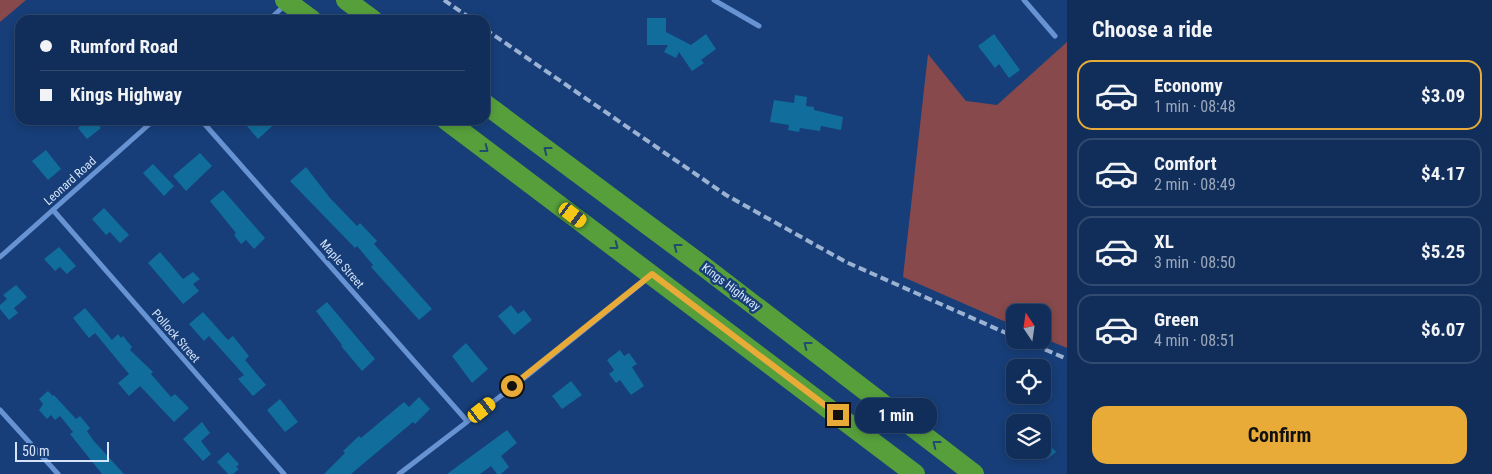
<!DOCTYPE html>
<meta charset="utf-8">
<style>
:root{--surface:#112e5a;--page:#1e3a63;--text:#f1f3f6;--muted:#9ca8bb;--line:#304a70;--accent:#e9ab38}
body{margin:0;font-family:"Roboto Condensed",sans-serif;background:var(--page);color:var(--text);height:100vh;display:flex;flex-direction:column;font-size:19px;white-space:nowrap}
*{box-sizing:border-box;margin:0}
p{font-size:16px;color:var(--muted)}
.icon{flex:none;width:28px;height:28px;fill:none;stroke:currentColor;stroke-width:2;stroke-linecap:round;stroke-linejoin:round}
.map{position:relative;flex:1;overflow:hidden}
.drawer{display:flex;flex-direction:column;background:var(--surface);width:425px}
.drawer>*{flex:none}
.hud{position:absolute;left:15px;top:15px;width:475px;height:110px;border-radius:15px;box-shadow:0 2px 8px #0003,0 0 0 1px var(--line);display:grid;align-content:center;height:110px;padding:0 25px;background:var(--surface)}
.needle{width:32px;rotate:347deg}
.buttons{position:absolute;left:1006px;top:304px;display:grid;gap:10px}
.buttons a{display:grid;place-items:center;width:45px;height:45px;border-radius:10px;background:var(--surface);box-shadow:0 2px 8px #0003,0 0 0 1px var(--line);font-size:25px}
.scale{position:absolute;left:15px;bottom:12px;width:94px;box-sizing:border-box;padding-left:5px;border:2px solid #d6e4f9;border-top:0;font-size:14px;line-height:18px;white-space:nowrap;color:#d6e4f9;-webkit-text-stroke:4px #173e78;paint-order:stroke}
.end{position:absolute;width:22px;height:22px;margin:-11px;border:6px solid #e9ab38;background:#111;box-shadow:0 0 0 2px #111}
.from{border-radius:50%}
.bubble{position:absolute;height:35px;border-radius:15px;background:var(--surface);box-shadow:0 2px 8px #0003,0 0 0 1px var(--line);font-size:16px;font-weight:700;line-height:35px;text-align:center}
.car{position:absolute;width:15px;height:30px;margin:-15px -8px;border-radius:6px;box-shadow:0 0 4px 1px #0007;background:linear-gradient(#f5c518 24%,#345 0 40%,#f5c518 0 76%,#345 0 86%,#f5c518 0)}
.hud b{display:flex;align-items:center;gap:18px;height:48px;font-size:19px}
.hud b+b{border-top:1px solid var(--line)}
.hud i{width:12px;height:12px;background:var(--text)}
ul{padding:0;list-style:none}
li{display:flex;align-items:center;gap:15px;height:70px;margin:0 10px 8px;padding:0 15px;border:2px solid var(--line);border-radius:15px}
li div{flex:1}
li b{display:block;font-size:19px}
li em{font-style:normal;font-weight:700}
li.current{border-color:var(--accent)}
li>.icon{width:45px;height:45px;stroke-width:1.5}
h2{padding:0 25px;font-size:22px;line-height:60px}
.primary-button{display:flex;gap:10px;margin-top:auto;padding:10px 25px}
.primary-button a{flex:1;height:58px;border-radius:15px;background:var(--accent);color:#111;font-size:20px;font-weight:700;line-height:58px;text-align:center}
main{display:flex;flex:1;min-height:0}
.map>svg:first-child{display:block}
.green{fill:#87494b}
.building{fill:#116d9c}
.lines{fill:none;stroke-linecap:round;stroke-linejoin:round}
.street{stroke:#6893d3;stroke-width:5}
.highway{stroke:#569f3b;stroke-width:20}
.rail{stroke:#9cb2d2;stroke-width:4;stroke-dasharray:8 4;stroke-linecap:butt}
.oneway{stroke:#204d6f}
.route{stroke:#e9ab38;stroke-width:6}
.labels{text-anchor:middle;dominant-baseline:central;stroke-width:5;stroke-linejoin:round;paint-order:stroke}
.street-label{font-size:12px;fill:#d6e4f9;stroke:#173e78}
</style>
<main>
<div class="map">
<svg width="1067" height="474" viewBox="0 0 1067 474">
<rect width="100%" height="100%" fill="#173e78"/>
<g class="green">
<path d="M0,0H26L0,22Z"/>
<path d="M1067,42V348L1043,338L1042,312H1015V326L903,277L928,54L966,101L997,105Z"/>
</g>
<g class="building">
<path d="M647,18H666V32L691,45L706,34L716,49L701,60L704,63L692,71L679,52L676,58L664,52L668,45H647Z"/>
<path d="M994,34L1020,70L1009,78L999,64L995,68L978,46Z"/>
<path d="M795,95L807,97L806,106L814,107V110L843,117L841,130L821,126L820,131L800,128L799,132L788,130L789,125L770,122L774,100L794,103Z"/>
<path d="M86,120H94L101,128L87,139L78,128Z"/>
<path d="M242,120H279L258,139Z"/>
<path d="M46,150L61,169L48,180L32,161Z"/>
<path d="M200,153L212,166L186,191L173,176Z"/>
<path d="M153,164L174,186L164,196L143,173Z"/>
<path d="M306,167L330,198L357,226L360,223L377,241L374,244L432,309L419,320L371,267L373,265L357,246L355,248L290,181Z"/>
<path d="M223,190L265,238L254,249L246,240L241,244L234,235L236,233L210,201Z"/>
<path d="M104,208L129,235L120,243L110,232L106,235L92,219Z"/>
<path d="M59,247L76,266L67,274L60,267L55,271L44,259Z"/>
<path d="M160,252L183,279L193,272L200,279L193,284L199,291L183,304L148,263Z"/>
<path d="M16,285L27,297L14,308L18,313L9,320L0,309V305L7,299L3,295Z"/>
<path d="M327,302L375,359L362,371L341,346L342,345L316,311Z"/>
<path d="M511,305L518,314L524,310L532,320L514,335L498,316Z"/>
<path d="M85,308L112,340L118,334L121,338L123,336L132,347L130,350L153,372L151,374L171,397L175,394L189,408L174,422L140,386L129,396L118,383L129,374L95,333L89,338L73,318Z"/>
<path d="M203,312L228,340L233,336L249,356L245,360L266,385L253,396L238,379L244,375L209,336L204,341L189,324Z"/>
<path d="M466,343L488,369L472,383L452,356Z"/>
<path d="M620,350L624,356L629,353L637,364L632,367L644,386L631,395L620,380L616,383L609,374L614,370L607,360Z"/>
<path d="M571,381L582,395L562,409L552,396Z"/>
<path d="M48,391L53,396L54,395L76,419L80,416L90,428L87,431L93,440L124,474H102L70,434L73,432L60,416L55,420L51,415L47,419L39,410L43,404L39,399Z"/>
<path d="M419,397L430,409L415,424L413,422L351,474H324L345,453L343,451L359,436L361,438L404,402L409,407Z"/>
<path d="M280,399L298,422L285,432L267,410Z"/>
<path d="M202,422L210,433L201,441L211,454L203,461L183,439Z"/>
<path d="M507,430L517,443L501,456L509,467L501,474H497L491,466L480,474H447Z"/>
<path d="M1042,437L1056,452L1047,459L1042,454Z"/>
<path d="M228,452L239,464L236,467L239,469L233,474H228L217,462Z"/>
</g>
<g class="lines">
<g class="street">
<path d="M714,0L759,26"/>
<path d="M1024,0L1055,36"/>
<path d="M269,20L285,5"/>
<path d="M201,120L467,421"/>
<path d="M53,210L284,474"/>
<path d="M0,257L154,120"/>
<path d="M0,410L58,474"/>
<path d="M399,474L528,375L648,278"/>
</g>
<g class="highway">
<path d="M285,0L312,20"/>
<path d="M346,0L373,20"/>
<path d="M485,104L707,269L974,474"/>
<path d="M446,120L915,474"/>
</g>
<g class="rail">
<path d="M444,0L473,20"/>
<path d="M485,29L726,195L846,262L1015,337"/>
<path d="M1023,340L1067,359"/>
</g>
</g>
<defs><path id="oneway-chevron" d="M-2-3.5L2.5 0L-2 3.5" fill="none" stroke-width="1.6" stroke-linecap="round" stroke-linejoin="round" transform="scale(1.25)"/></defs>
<g class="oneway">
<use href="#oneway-chevron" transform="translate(485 149) rotate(37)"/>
<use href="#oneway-chevron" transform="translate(547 150) rotate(-143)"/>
<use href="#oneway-chevron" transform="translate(615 246) rotate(37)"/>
<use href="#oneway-chevron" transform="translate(677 247) rotate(-143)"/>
<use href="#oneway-chevron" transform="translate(807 345) rotate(-143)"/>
<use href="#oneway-chevron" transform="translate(936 444) rotate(-142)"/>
</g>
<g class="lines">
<path class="route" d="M512,386L652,274L838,415"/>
</g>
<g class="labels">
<g class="street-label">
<text transform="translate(70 181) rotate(-42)">Leonard Road</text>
<text transform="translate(342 264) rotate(49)">Maple Street</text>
<text transform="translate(731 287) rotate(37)">Kings Highway</text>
<text transform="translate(176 336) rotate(49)">Pollock Street</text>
</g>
</g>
</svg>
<div class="buttons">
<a><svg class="needle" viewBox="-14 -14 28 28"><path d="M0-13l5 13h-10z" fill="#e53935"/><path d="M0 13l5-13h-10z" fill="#9ca8bb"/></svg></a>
<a><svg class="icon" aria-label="locate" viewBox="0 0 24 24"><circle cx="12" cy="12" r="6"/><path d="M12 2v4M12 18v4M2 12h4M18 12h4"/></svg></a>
<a><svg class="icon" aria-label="layers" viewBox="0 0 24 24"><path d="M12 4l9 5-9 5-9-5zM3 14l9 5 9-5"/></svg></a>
</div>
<div class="scale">50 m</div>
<i class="end from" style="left:512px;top:386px"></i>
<i class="end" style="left:838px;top:415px"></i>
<div class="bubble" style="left:855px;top:398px;width:82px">1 min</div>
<i class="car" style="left:573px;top:215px;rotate:127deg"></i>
<i class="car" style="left:482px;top:410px;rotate:52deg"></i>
<div class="hud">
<b><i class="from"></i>Rumford Road</b>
<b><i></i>Kings Highway</b>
</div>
</div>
<section class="drawer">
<h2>Choose a ride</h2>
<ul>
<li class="current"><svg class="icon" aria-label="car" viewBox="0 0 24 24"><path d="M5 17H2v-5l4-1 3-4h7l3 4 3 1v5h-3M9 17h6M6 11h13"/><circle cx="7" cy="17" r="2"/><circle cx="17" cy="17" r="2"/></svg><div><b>Economy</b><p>1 min · 08:48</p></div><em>$3.09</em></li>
<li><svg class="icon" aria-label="car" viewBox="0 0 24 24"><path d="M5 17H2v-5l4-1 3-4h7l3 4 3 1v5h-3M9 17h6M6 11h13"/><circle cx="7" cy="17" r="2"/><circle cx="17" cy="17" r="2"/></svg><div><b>Comfort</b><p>2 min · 08:49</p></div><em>$4.17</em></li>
<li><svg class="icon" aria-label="car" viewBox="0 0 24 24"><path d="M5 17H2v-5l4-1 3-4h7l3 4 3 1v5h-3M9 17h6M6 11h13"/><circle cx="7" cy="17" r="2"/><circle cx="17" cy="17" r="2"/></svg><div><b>XL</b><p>3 min · 08:50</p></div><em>$5.25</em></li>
<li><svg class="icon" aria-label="car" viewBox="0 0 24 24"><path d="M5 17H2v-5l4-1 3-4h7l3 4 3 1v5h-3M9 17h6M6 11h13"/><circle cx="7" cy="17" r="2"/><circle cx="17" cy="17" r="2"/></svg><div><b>Green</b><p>4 min · 08:51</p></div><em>$6.07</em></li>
</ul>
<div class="primary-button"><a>Confirm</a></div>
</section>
</main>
